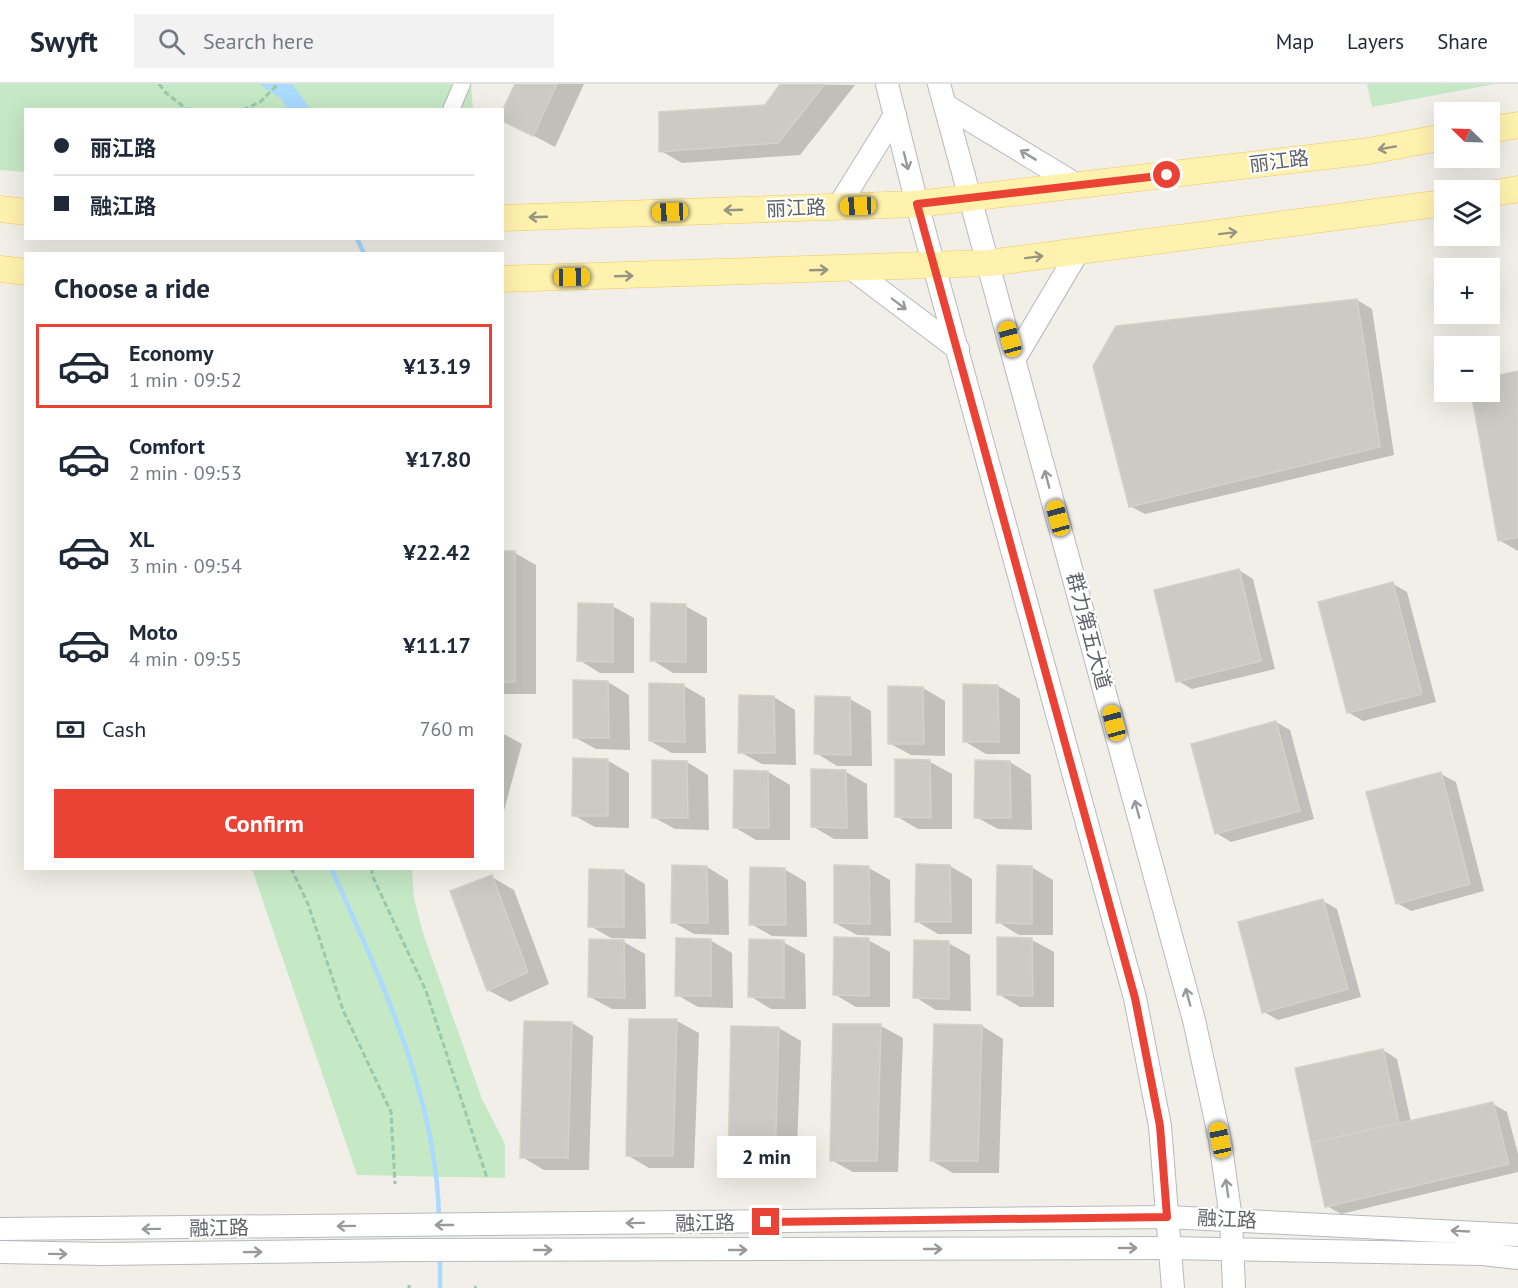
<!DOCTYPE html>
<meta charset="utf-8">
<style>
:root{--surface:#fff;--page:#f2f2f3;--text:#1f2937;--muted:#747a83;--line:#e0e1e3;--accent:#ea4335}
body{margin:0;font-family:"PT Sans","Noto Sans SC",sans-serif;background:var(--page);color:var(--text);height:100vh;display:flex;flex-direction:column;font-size:22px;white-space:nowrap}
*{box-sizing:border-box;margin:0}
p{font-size:20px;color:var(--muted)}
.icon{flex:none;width:33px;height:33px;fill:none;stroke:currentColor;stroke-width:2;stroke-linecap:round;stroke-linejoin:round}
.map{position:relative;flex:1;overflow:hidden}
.side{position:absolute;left:24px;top:168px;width:480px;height:618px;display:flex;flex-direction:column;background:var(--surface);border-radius:0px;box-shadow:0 6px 24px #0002}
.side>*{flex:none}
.hud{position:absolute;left:24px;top:24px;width:480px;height:132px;border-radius:0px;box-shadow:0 6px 24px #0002;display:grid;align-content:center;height:132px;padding:0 30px;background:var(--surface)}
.needle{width:39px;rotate:293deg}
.buttons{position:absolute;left:1434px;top:18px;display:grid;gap:12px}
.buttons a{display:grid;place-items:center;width:66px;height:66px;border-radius:0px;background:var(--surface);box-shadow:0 6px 24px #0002;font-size:30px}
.end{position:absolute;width:27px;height:27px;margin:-14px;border:8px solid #ea4335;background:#fff;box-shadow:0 0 0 3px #fff}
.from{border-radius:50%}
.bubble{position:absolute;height:42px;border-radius:0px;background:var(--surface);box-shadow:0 6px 24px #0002;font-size:20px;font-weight:700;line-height:42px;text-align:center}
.car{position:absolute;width:18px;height:36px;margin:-18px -9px;border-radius:8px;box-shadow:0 0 4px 2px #0007;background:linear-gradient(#f5c518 24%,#345 0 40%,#f5c518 0 76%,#345 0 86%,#f5c518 0)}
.hud b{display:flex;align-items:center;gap:21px;height:57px;font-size:22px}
.hud b+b{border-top:2px solid var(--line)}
.hud i{width:15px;height:15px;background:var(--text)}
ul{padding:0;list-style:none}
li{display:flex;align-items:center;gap:18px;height:84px;margin:0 12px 9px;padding:0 18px;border:3px solid transparent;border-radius:0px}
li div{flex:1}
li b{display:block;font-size:22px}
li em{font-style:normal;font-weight:700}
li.selected{border-color:var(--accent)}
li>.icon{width:54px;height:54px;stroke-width:1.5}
h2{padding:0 30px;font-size:27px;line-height:72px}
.pay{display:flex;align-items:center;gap:15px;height:66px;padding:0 30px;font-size:22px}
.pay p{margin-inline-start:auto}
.button{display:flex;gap:12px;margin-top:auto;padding:12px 30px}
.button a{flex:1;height:69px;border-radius:0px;background:var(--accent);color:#fff;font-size:24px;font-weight:700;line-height:69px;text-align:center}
header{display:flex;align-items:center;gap:36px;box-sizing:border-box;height:84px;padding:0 30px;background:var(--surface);border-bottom:2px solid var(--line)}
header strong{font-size:28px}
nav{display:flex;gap:33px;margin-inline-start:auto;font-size:21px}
.search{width:420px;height:54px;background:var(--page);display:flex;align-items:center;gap:15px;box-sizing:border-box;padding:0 21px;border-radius:0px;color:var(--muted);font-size:22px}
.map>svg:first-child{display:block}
.green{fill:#c5e8c5}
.water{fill:#aadaff}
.shadow{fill:#0003}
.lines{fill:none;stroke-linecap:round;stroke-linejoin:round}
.stream{stroke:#aadaff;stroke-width:4.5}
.building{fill:#cccac5;stroke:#d6d1c6;stroke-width:1.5}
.street-casing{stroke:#b5b8bc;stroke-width:18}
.secondary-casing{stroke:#b6babf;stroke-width:24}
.primary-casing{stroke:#f2c960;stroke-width:27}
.path{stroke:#9cc7a9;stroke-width:3;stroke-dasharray:6 3;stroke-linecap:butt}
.street{stroke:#fff;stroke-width:16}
.secondary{stroke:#fff;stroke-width:22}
.primary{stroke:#fff2af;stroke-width:26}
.oneway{stroke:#979581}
.oneway2{stroke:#979a9d}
.route{stroke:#ea4335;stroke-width:8}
.labels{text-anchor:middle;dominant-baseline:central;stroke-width:4.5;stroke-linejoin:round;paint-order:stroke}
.street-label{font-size:20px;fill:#5f6368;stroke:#fff}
</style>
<header>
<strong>Swyft</strong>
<div class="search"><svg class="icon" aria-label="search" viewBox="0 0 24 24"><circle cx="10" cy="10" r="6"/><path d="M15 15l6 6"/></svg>Search here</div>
<nav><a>Map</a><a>Layers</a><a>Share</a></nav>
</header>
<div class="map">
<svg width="1518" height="1204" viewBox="0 0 1518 1204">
<rect width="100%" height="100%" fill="#f1efe8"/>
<g class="green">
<path d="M0,0H471L473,25L26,26L25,88L0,86Z"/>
<path d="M1367,0H1495L1372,23Z"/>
<path d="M252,785H412L414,815L423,849L482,1015L505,1060V1094L357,1091Z"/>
</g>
<path class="water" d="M259,0H292L310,25H286L283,16Z"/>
<g class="shadow">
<path d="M517,0H584L555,63L502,35Z"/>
<path d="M782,0L855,1L800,71L682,79L661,67L766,22Z"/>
<path d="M1357,216L1372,225L1394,371L1145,430L1130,422Z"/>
<path d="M1518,289V467L1499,456L1473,308H1490V294Z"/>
<path d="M502,469H515L536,481V610H502Z"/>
<path d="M1239,486L1253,495L1275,585L1192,605L1178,597Z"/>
<path d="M1393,500L1407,508L1436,618L1363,637L1348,628Z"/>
<path d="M612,522L634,534V589H600L579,576Z"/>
<path d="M685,522L707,534V589H673L652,576Z"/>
<path d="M608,598L629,611L630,666L596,665L574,653Z"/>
<path d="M684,602L705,614L706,669H672L650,657Z"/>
<path d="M998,602L1020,615V670H986L964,657Z"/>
<path d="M923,604L945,617V672L911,671L889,659Z"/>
<path d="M774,613L795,626L796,681L762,680L740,668Z"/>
<path d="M850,615L871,627L872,682H837L816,669Z"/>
<path d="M1276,638L1290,646L1314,735L1231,758L1216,749Z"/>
<path d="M502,649L522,660L502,734Z"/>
<path d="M607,676L629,689V744L595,743L573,731Z"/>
<path d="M687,678L708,691L709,746L675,745L653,733Z"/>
<path d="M930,678L952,690V745H918L896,732Z"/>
<path d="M1010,678L1031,691L1032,746L998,745L976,733Z"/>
<path d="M768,688L790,701V756H756L734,743Z"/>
<path d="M846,688L867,700L868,755H834L812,742Z"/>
<path d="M1441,690L1456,698L1484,807L1411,827L1397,819Z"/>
<path d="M917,781L950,782L972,795V850H938L916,837Z"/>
<path d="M707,783L728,796L729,851L694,850L673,838Z"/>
<path d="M1031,783L1053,796V851H1019L998,838Z"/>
<path d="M869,784L890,796L891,852L857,851L835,839Z"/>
<path d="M784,785L806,798L807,853L772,852L751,840Z"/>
<path d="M623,787L645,800L646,855L611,854L590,842Z"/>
<path d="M492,793L514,806L549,900L510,918L488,906Z"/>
<path d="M1323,817L1337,825L1361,913L1278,936L1264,928Z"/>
<path d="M999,854L1032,856L1054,868V923H1020L998,910Z"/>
<path d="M710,856L732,869L733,924L698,923L677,911Z"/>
<path d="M868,856L890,868V923H856L834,910Z"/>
<path d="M624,858L645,870L646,925H612L590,913Z"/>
<path d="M783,858L805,870L806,925H771L750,912Z"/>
<path d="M948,859L970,871L971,927L936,926L915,913Z"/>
<path d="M631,936L677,937L699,949L694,1084H649L627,1071Z"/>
<path d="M572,939L593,952L589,1086H544L522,1073Z"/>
<path d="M835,941L881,942L903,954L898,1088H853L831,1076Z"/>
<path d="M982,942L1003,955L999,1089H953L932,1077Z"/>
<path d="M733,944H779L801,957L796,1091H751L729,1078Z"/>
<path d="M1383,966L1397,975L1411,1038L1493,1020L1507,1028L1518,1070V1088L1341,1130L1327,1122L1297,986Z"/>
</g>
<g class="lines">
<g class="stream">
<path d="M357,154L364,170"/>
<path d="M331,784C381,896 437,1012 439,1135"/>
<path d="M440,1204V1171"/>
</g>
</g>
<g class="building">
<path d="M515,0H557L533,52L502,37V27Z"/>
<path d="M780,0H825L778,59L659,68V28L765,21Z"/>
<path d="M1357,215L1380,363L1129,423L1093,282L1116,242Z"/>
<path d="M1518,287V453L1498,457L1471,308H1490V293Z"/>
<rect x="502" y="467" width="13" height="131"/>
<path d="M1239,485L1261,577L1176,598L1154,506Z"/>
<path d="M1393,498L1422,610L1347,629L1318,518Z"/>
<path d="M578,519L613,520V578L577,577Z"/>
<path d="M651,519L686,520V578L650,577Z"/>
<path d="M573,596L608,597L609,654H573Z"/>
<path d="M649,599L684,600L685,658L649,657Z"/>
<path d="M963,600L998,601L999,658H963Z"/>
<path d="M888,602L923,603L924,660H888Z"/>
<path d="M739,611L774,612L775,669H738Z"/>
<path d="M815,612L850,613L851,671L814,670Z"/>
<path d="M1276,637L1300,727L1215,750L1191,660Z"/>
<path d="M573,674L608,675V732H572Z"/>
<path d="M895,675L930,676L931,734L895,733Z"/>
<path d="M652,676L687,677L688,734H652Z"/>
<path d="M975,676L1010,677L1011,734H974Z"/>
<path d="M811,685L846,686L847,744L811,743Z"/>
<path d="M734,686L768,687L769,744H733Z"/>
<path d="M1441,688L1470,800L1396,820L1366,708Z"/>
<path d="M916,780L950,781L951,838H915Z"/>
<path d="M672,781L707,782L708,839H671Z"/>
<path d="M834,781L869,782L870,840L834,839Z"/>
<path d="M997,781L1032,782V840L996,839Z"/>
<path d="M750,783L785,784L786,841H749Z"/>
<path d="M589,785L624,786V843H588Z"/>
<path d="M492,791L528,888L487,907L450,807Z"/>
<path d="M1323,815L1348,905L1262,929L1238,838Z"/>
<path d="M834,853L869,854V912L833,911Z"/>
<path d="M997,853L1032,854L1033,912L997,911Z"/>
<path d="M676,854L711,855V912H675Z"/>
<path d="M589,855L624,856L625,914L588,913Z"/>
<path d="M749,855L784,856V914L748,913Z"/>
<path d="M914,856L949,857V915L913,914Z"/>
<path d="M629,935H677L673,1072H626Z"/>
<path d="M524,937L572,938L568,1074H520Z"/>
<path d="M833,940H881L877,1077H830Z"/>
<path d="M934,940L982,941L978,1077H930Z"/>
<path d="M731,942L779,943L775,1079H728Z"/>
<path d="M1383,965L1399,1039L1311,1059L1295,984Z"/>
<path d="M1493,1018L1509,1080L1325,1123L1311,1059Z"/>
</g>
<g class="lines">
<defs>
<path id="street" d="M451,26L462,0"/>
<g id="secondary">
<path d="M887,0L917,120L1135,914L1160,1042L1173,1204"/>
<path d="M939,0L1194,936L1220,1056L1231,1135L1234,1204"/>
<path d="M945,21L1077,101"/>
<path d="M838,123L895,31"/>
<path d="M852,185L958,265"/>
<path d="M1015,274L1078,168"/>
<path d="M0,1145L1167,1133L1518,1151"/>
<path d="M0,1168L103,1170L408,1166L1169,1164L1483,1170L1518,1174"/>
</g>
<g id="primary">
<path d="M1490,46L1518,41"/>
<path d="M1490,110L1518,105"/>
<path d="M0,125L26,128"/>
<path d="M502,134L917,120L1369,67L1444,53"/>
<path d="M0,185L26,188"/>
<path d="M502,195L989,179L1444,119"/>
</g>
</defs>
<use href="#street" class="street-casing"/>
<use href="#secondary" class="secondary-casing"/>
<use href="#primary" class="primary-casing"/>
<g class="path">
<path d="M159,0L166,9L188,26"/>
<path d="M243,26L260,18L278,0"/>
<path d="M291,784L308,820L343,926L391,1028L395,1100"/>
<path d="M372,784V791L426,907L487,1094"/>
<path d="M409,1204V1201"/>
<path d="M475,1204L476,1202"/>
</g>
<use href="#street" class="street"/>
<use href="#secondary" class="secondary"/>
<use href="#primary" class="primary"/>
</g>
<defs><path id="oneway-shaft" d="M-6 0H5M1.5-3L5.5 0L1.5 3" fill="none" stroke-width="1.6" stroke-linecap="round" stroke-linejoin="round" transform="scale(1.5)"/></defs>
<g class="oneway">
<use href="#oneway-shaft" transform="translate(1387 64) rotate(170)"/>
<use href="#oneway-shaft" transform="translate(733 126) rotate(178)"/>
<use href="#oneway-shaft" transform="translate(538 133) rotate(178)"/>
<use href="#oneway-shaft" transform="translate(1228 149) rotate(-7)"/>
<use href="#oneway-shaft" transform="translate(1034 173) rotate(-7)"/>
<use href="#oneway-shaft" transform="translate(819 186) rotate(-2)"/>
<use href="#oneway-shaft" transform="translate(624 192) rotate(-2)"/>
</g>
<g class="oneway2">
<use href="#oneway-shaft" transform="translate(1028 71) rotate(-149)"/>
<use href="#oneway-shaft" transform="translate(906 77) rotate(76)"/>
<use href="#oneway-shaft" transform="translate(899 220) rotate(37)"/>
<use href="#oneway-shaft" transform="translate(1047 395) rotate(-105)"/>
<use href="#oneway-shaft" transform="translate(1137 725) rotate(-105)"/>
<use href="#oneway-shaft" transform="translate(1188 913) rotate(-105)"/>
<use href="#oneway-shaft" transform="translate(1227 1104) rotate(-98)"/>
<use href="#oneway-shaft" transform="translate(635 1139) rotate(179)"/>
<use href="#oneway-shaft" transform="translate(444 1141) rotate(-180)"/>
<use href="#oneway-shaft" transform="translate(346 1142) rotate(179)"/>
<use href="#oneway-shaft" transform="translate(151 1145) rotate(179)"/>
<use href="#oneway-shaft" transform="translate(1460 1147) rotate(-177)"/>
<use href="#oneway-shaft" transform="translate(1128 1164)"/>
<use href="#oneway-shaft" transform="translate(933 1165)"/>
<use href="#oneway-shaft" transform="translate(543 1166)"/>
<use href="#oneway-shaft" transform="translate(738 1166)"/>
<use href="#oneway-shaft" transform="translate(253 1168) rotate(-1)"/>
<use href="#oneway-shaft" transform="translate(58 1170) rotate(1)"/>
</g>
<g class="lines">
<path class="route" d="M766,1138L1167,1133L1160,1042L1135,914L917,120L1167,91"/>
</g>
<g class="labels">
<g class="street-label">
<text transform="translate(1279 77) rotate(-7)">丽江路</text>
<text transform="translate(796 124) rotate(-2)">丽江路</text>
<text transform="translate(1089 547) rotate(75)">群力第五大道</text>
<text transform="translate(1227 1135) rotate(3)">融江路</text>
<text transform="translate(705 1139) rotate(-1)">融江路</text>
<text transform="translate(219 1144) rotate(-1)">融江路</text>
</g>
</g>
</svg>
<div class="buttons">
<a><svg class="needle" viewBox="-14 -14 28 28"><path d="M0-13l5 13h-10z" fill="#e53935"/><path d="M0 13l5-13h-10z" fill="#747a83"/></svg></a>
<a><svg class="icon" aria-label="layers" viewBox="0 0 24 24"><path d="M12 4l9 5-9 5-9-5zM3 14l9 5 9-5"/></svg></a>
<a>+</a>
<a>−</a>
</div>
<i class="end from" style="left:1167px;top:91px"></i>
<i class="end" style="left:766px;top:1138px"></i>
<div class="bubble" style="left:717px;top:1052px;width:99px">2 min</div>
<i class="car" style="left:858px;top:122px;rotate:268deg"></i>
<i class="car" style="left:670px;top:128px;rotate:268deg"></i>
<i class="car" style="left:572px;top:193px;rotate:89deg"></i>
<i class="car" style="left:1010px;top:255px;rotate:345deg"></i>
<i class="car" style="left:1058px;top:434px;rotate:345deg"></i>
<i class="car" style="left:1114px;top:639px;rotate:345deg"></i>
<i class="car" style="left:1220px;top:1056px;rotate:348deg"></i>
<div class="hud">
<b><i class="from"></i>丽江路</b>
<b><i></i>融江路</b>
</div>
<section class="side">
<h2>Choose a ride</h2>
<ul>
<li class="selected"><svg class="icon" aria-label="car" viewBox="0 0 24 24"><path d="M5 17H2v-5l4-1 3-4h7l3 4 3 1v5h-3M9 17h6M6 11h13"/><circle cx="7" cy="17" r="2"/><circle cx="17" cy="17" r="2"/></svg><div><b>Economy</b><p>1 min · 09:52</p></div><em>¥13.19</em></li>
<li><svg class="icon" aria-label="car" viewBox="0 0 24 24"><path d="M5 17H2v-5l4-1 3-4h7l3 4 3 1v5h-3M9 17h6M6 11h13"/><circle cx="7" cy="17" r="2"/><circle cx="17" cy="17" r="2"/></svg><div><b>Comfort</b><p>2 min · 09:53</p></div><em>¥17.80</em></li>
<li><svg class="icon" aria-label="car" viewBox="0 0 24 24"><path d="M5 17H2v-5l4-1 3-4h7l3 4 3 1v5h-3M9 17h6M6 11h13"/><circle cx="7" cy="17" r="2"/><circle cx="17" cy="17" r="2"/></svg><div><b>XL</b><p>3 min · 09:54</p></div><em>¥22.42</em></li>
<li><svg class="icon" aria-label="car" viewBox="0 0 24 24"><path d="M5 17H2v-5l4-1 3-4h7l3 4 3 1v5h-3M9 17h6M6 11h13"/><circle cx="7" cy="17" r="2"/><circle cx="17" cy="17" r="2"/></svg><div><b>Moto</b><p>4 min · 09:55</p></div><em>¥11.17</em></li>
</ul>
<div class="pay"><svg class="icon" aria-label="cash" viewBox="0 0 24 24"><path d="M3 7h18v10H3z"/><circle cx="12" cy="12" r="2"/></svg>Cash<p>760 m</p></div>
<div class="button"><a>Confirm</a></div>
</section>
</div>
